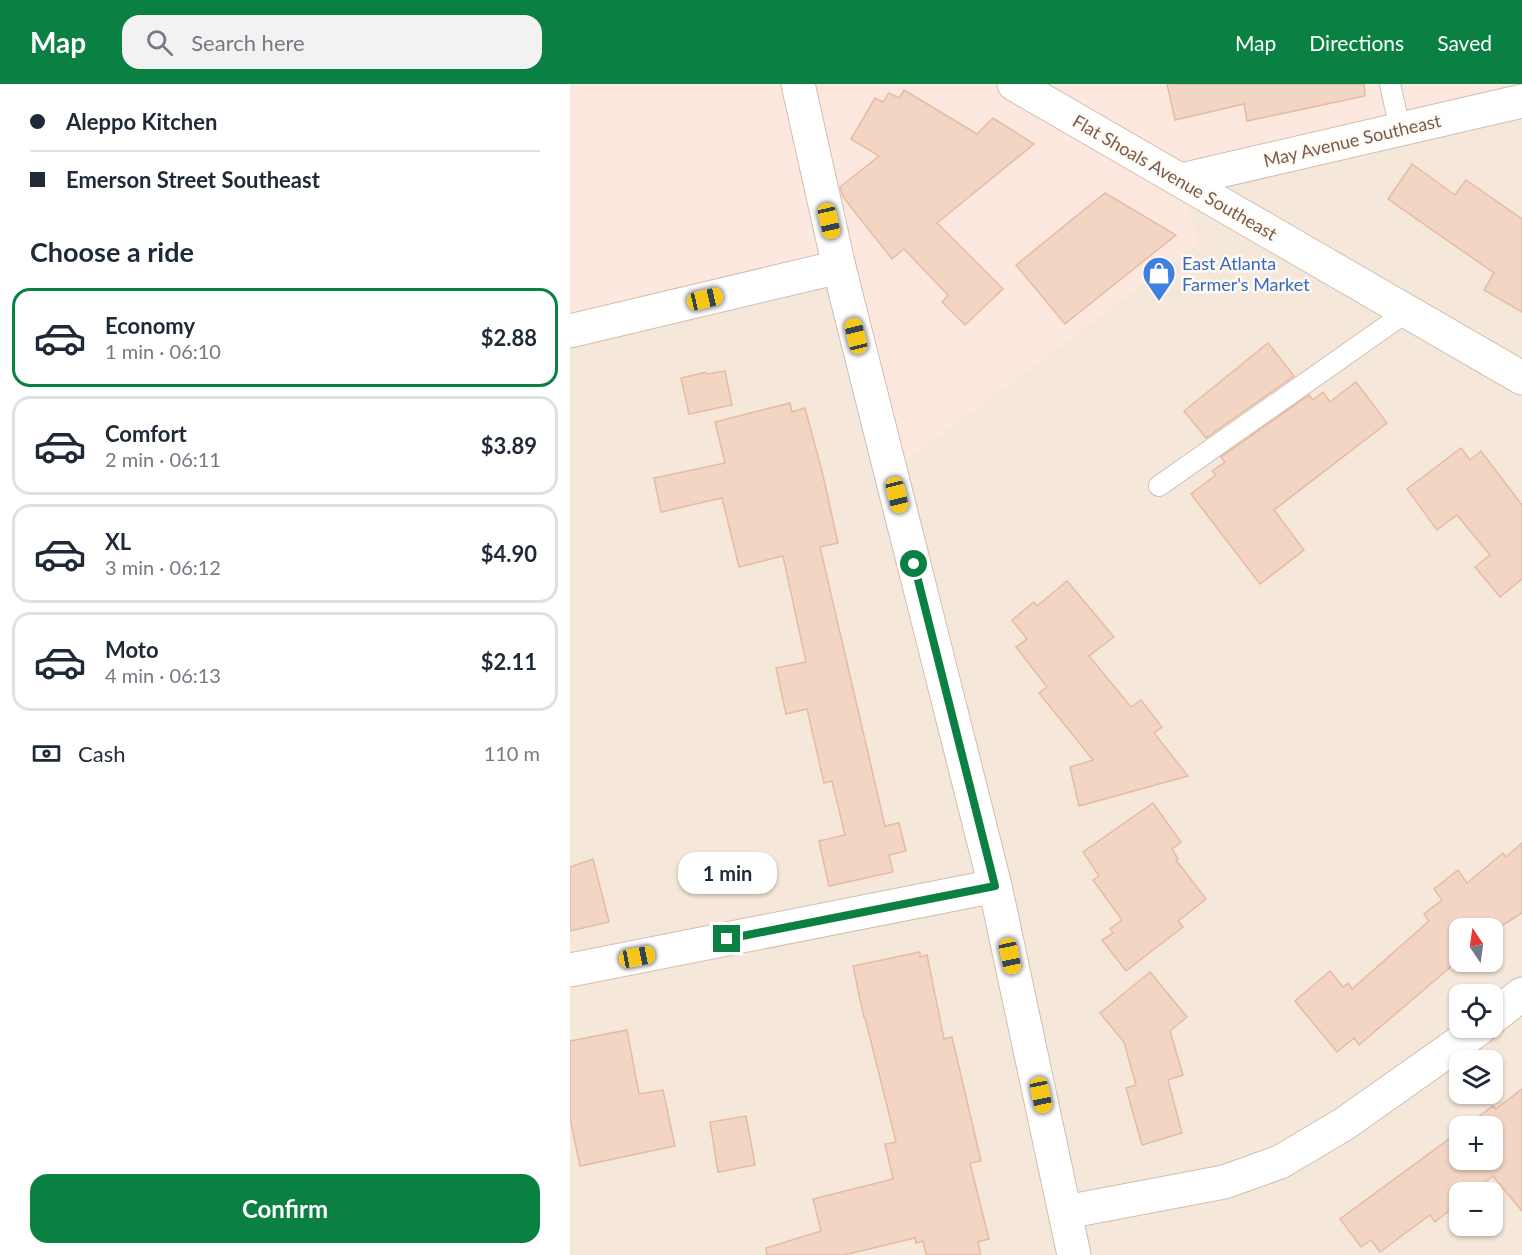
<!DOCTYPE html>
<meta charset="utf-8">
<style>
:root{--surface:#fff;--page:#f2f2f3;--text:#1f2937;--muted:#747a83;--line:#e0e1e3;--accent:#0b8043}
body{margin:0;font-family:Lato,sans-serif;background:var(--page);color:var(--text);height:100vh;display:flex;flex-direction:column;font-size:22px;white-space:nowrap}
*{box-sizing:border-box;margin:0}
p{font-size:20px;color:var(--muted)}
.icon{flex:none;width:33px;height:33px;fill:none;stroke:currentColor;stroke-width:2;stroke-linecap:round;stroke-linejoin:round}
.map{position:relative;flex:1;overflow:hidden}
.side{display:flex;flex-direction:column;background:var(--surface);width:570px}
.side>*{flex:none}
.top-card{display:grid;align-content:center;height:132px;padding:0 30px;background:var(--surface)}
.needle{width:39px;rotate:347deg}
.fabs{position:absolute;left:879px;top:834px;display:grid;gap:12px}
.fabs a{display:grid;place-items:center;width:54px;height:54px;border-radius:12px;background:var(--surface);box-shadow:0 2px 4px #0004;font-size:30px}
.end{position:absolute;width:27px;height:27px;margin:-14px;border:8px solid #0b8043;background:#fff;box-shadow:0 0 0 3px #fff}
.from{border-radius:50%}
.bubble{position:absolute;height:42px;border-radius:18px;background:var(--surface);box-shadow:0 2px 4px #0004;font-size:20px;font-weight:700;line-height:42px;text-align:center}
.car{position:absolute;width:18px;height:36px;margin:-18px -9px;border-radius:8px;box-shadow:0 0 4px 2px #0007;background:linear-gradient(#f5c518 24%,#345 0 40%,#f5c518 0 76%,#345 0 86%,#f5c518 0)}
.top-card b{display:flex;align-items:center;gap:21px;height:57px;font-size:22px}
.top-card b+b{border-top:2px solid var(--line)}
.top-card i{width:15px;height:15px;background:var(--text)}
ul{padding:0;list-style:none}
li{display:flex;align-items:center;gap:18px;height:99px;margin:0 12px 9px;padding:0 18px;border:3px solid var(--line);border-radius:18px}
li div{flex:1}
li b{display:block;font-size:22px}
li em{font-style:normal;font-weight:700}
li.active{border-color:var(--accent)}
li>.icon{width:54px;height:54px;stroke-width:1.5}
h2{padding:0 30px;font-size:27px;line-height:72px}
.pay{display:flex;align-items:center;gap:15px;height:66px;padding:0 30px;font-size:22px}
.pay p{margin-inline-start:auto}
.action{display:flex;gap:12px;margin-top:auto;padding:12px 30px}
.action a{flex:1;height:69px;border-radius:18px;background:var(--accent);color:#fff;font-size:24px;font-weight:700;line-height:69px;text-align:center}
header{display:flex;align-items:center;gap:36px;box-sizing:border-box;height:84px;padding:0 30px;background:var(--accent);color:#fff}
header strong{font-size:28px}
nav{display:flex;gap:33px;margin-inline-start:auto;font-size:21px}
.search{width:420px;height:54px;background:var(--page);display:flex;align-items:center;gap:15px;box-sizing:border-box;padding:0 21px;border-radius:18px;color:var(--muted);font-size:22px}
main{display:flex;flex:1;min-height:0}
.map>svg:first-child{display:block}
.residential{fill:#f5e8da;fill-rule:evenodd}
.commercial{fill:#fde8e0}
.building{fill:#f3d5c3;stroke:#e6bba3;stroke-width:1.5}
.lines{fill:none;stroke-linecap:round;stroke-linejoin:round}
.lane-casing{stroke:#d1beb0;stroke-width:22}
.street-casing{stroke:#d1beb0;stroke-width:35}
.secondary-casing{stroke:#d6c0b0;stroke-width:35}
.lane{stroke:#fff;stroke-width:20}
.street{stroke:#fff;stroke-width:33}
.secondary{stroke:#fff;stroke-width:33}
.route{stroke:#0b8043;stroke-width:8}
.labels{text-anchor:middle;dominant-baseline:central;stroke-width:5;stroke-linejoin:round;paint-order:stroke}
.street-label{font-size:18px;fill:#7a5c4d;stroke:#fffaf3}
.shop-label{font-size:18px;fill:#366cbe;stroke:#fffaf3;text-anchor:start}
</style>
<header>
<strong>Map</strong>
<div class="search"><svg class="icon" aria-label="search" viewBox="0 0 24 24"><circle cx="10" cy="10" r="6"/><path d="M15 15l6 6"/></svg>Search here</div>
<nav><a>Map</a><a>Directions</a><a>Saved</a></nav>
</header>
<main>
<section class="side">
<div class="top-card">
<b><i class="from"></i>Aleppo Kitchen</b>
<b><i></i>Emerson Street Southeast</b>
</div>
<h2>Choose a ride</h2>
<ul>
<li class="active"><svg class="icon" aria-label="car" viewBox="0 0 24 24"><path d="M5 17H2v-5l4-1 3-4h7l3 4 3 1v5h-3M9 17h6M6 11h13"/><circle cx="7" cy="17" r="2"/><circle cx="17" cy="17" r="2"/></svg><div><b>Economy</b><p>1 min · 06:10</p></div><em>$2.88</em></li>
<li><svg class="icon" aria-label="car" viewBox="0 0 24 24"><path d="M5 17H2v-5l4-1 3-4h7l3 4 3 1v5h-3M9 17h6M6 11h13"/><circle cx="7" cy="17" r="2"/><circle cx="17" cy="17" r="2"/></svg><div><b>Comfort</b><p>2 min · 06:11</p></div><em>$3.89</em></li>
<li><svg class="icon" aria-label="car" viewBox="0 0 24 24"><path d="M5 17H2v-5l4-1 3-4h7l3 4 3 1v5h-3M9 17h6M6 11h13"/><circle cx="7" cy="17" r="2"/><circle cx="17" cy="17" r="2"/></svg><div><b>XL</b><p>3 min · 06:12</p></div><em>$4.90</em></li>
<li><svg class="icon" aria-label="car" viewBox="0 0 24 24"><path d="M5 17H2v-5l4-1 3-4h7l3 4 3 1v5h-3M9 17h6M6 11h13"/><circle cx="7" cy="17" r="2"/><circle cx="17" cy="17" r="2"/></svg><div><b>Moto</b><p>4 min · 06:13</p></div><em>$2.11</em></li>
</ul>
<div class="pay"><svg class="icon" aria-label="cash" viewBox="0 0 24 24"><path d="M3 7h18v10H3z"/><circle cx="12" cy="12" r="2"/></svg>Cash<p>110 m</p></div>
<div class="action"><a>Confirm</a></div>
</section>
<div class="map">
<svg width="952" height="1171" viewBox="0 0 952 1171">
<rect width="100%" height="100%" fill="#fdf6ec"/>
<path class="residential" d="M952,17V1171H0V245L611,96ZM890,844H922V878H890ZM890,910H922V944H890ZM890,976H922V1010H890ZM890,1042H922V1076H890ZM890,1108H922V1142H890Z"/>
<path class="commercial" d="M0,0H952V17L611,97L629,159L321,388L269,183L0,245Z"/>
<g class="building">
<path d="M597,0H794L795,12L677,37L674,20L605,36Z"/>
<path d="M334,6L407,50L423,34L464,60L367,139L433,205L395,241L372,218L378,211L334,165L322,175L273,113L270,103L309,72L281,55L305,14L313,18L319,9L329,14Z"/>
<path d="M842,80L885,111L896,96L952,135V228L914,206L924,189L818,115Z"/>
<path d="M535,109L606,151L495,240L446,181Z"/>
<path d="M698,259L724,292L636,354L614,327Z"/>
<path d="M155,287L162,321L119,330L111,294L136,288L137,290Z"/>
<path d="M786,298L817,339L704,426L734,466L690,500L621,410L646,391L642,387L655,378L651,373L739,311L743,316L753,308L760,318Z"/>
<path d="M220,319L222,328L235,324L252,387L268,459L250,463L315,742L329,739L336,767L319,771L323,788L259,802L249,757L275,751L262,697L254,699L237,625L216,630L206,584L236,578L213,472L169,483L152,414L91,428L84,394L155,379L145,338Z"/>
<path d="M891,364L900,376L911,367L952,421V495L930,513L905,483L920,471L887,431L867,446L837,405Z"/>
<path d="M497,497L544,553L519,572L561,623L571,616L592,643L584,649L618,692L509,722L500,683L523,676L469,609L477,603L446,563L457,555L442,536L464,518L467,522Z"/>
<path d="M583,719L611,758L602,765L608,775L606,776L636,815L608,837L613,843L556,887L532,856L543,849L540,845L552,836L523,796L529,792L513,768Z"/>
<path d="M952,759V829L922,848V844H890V875L789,961L784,954L767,968L725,917L760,887L773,903L778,899L782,905L859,837L854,830L872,816L864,805L888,786L897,799L933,769L936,773Z"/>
<path d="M23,775L39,838L0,847V783Z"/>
<path d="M350,868V873L357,871L374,955L382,953L411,1077L400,1079L419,1155L408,1158L411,1171H356L353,1157L346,1159L345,1154L274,1171H197L196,1164L251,1147L243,1115L323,1095L315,1060L326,1058L295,934H294L283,882Z"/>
<path d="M580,888L617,933L600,947L613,991L598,996L612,1049L572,1061L556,1004L566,1001L554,958L530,929Z"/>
<path d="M57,946L69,1010L93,1006L105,1062L10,1082L0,1034V957Z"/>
<path d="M952,1005V1127L923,1092L902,1108H890V1118L865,1138L860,1131L810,1168L801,1156L791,1163L770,1135L890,1047V1076H922V1042H896L923,1022L926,1025Z"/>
<path d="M176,1032L185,1081L148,1088L140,1038Z"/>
</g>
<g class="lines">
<defs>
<g id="lane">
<path d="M820,0L830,45"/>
<path d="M589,402L838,227"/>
</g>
<g id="street">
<path d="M228,0L269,183L425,802L504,1171"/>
<path d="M611,96L952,17"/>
<path d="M0,247L269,183"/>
<path d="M0,886L425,802"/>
<path d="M922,934L952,910"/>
<path d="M496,1128L654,1098L710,1078L774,1040L910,944"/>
</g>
<path id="secondary" d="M444,0L952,294"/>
</defs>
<use href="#lane" class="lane-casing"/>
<use href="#street" class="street-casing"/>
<use href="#secondary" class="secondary-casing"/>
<use href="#lane" class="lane"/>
<use href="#street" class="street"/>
<use href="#secondary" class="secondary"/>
</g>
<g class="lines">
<path class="route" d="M157,855L425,802L344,480"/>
</g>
<defs>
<symbol id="shop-pin" viewBox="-11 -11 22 30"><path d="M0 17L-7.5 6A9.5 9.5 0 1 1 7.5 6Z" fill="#3f7fe0" stroke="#fffaf3"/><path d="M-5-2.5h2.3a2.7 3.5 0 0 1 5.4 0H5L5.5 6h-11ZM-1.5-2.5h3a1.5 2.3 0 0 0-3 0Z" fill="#fff"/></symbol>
</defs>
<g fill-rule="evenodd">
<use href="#shop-pin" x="570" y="170" width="38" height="52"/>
</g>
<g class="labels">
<g class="street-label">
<text transform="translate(782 56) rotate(-13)">May Avenue Southeast</text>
<text transform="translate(605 93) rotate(30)">Flat Shoals Avenue Southeast</text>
</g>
<g class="shop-label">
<text x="612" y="179">East Atlanta<tspan x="612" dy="21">Farmer's Market</tspan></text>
</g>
</g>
</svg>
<div class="fabs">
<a><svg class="needle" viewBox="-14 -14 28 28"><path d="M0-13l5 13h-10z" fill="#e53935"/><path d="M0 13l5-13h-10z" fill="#747a83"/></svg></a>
<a><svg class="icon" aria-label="locate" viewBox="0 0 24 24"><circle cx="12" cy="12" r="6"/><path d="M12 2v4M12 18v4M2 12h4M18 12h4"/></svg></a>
<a><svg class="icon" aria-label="layers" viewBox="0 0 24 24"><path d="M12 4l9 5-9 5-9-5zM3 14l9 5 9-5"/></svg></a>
<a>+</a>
<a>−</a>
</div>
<i class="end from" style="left:344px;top:480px"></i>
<i class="end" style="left:157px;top:855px"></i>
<div class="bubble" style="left:108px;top:768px;width:99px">1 min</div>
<i class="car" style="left:259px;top:137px;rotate:167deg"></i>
<i class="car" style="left:135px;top:215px;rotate:77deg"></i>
<i class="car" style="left:286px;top:252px;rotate:346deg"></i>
<i class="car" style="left:327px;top:411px;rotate:166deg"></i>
<i class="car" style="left:440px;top:872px;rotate:168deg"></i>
<i class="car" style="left:67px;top:873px;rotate:79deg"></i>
<i class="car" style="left:471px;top:1011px;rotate:168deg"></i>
</div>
</main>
